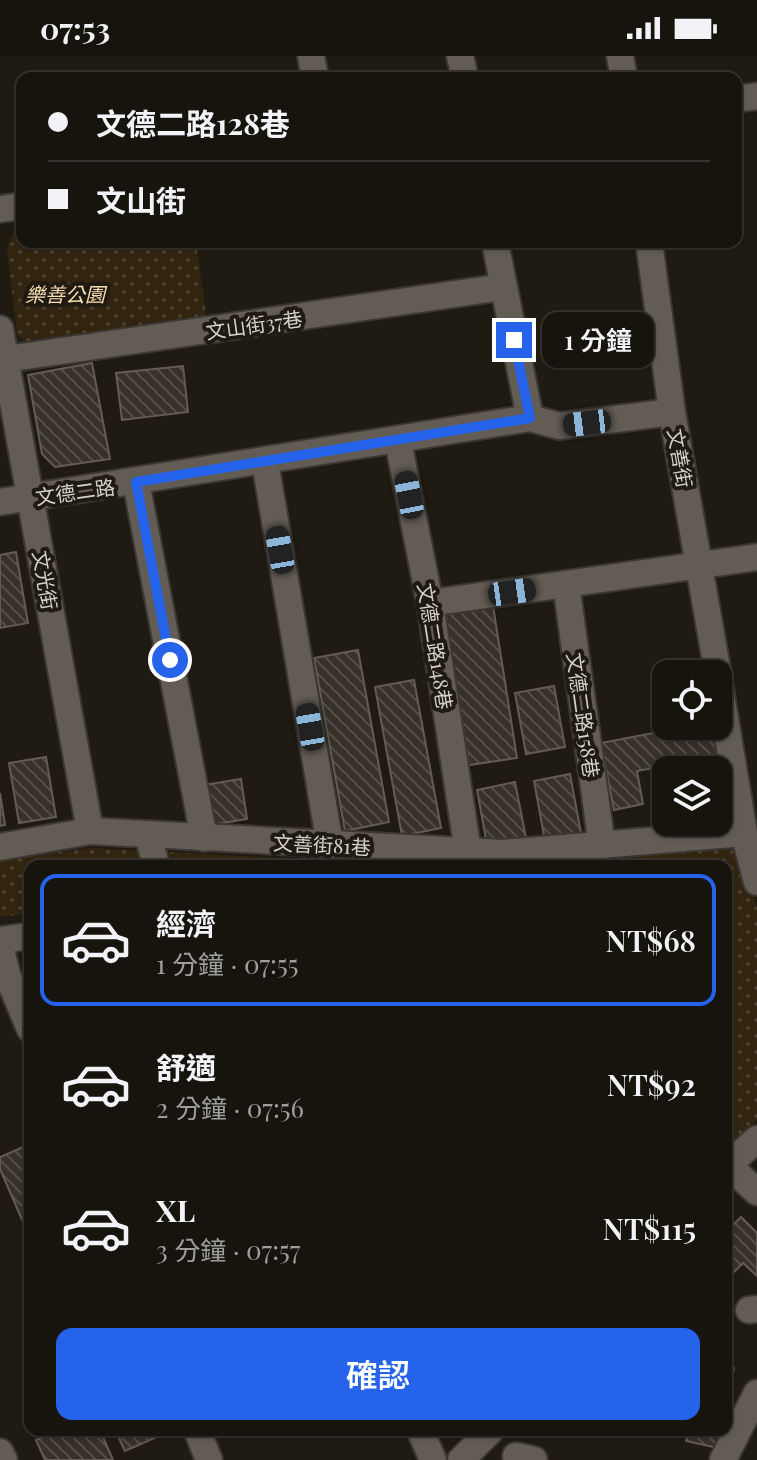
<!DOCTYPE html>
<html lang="zh-TW">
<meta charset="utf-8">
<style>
:root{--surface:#17140e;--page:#24211c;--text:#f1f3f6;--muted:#9e9e9e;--line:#36332e;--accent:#2563eb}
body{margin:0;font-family:"Playfair Display","Noto Sans TC",serif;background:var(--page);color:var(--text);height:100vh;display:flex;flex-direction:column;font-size:30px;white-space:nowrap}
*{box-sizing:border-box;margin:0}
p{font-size:26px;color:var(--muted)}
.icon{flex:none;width:44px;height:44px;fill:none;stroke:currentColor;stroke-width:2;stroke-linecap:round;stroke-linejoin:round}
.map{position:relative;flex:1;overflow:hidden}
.details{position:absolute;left:24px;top:804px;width:708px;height:576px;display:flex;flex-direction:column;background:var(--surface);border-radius:16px;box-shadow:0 2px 6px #0004,0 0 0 2px var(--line)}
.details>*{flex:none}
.hud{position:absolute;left:16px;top:16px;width:726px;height:176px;border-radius:16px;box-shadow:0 2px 6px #0004,0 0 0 2px var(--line);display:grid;align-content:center;height:176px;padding:0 32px;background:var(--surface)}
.tools{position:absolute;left:652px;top:604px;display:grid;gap:16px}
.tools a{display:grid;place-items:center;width:80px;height:80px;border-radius:16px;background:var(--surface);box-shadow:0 2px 6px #0004,0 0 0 2px var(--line);font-size:40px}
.end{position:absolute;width:36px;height:36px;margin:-18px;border:10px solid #2563eb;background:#fff;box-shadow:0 0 0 4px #fff}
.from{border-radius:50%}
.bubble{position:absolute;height:56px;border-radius:16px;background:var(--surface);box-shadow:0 2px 6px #0004,0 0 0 2px var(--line);font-size:26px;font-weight:600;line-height:56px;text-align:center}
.car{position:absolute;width:24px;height:48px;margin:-24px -12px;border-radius:10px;box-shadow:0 0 6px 2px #0007;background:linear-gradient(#222 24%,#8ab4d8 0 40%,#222 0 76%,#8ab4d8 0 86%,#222 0)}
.hud b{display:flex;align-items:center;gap:28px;height:76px;font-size:30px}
.hud b+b{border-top:2px solid var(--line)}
.hud i{width:20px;height:20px;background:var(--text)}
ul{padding:14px 0 0;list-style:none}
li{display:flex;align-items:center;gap:24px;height:132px;margin:0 16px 12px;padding:0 16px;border:4px solid transparent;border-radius:16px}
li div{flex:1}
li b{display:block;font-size:30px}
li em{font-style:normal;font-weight:600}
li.current{border-color:var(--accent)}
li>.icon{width:72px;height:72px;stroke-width:1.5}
.primary-button{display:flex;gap:16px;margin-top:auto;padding:16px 32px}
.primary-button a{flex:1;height:92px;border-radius:16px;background:var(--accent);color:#fff;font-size:32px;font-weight:600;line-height:92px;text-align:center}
.status{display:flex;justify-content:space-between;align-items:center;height:56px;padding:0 40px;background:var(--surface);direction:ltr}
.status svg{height:22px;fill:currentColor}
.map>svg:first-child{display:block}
.park{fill:url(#park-dots)}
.building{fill:url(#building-back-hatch);stroke:#625c53;stroke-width:2}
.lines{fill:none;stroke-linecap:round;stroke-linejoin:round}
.minor-casing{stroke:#3a3733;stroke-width:30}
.minor{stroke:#625c54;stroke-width:26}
.route{stroke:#2563eb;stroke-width:10}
.labels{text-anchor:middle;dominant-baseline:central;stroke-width:8;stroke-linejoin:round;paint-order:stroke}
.park-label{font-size:20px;font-style:italic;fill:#fadeb1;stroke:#1f1b13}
.street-label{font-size:20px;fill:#d5d2cd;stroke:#1f1b13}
</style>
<div class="status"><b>07:53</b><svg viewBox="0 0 49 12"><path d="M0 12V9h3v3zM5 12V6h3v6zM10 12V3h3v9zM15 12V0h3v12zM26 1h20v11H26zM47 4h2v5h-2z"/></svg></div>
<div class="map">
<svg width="757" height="1404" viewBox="0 0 757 1404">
<defs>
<pattern id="park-dots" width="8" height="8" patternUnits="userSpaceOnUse" patternTransform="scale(2)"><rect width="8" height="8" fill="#322510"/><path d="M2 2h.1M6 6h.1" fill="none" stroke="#4f4432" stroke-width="1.8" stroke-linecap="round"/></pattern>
<pattern id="building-back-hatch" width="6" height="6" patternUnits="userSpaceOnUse" patternTransform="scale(2)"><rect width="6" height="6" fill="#373129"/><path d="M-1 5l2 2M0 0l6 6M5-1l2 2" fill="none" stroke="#534e47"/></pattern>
</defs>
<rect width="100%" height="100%" fill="#1f1b13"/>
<g class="park">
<path d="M22,172V186H196L207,266L26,287L17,278L7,193L12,178Z"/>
<path d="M740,789L757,853V1064L726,1091V810H479Z"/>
<path d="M89,792L440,810H30V857L0,861V804Z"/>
</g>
<g class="building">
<path d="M92,307L110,403L55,411L42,398L28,319Z"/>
<path d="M183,310L188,356L122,364L116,317Z"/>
<path d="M16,496L28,567L0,572V499Z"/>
<path d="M493,550L517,702L469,709L445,557Z"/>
<path d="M358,594L389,766L345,775L314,602Z"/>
<path d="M414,624L441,772L402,780L375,631Z"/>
<path d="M554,630L565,691L526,698L515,637Z"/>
<path d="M690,670H716L731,747L718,749V714H691L689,705L637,715L643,748L614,754L601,687Z"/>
<path d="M46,701L56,761L19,767L9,707Z"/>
<path d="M570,718L581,777L545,785L534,725Z"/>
<path d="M241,723L247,763L204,770L198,730Z"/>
<path d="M515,726L527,787L488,794L477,734Z"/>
<path d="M0,737L5,769L0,770Z"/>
<path d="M30,1088V1182L0,1113V1101Z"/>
<path d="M741,1161L757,1177V1220L743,1207L726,1224V1176Z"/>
<path d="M726,1310L734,1312L726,1351Z"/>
<path d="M57,1374H100L113,1404H45L36,1384Z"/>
<path d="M115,1374H165L166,1377L125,1395Z"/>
<path d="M688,1374H721L718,1392L686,1385Z"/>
</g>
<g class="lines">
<defs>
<g id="minor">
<path d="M311,0L315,22"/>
<path d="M460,0L465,22"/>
<path d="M620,0L624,22"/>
<path d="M736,43L757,40"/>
<path d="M0,153L22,150"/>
<path d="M495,186L530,362"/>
<path d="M649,186L672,356L718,618"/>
<path d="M0,273L90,775"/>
<path d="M6,303L503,231"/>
<path d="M398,385L430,547L468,796"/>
<path d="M265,406L330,789"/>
<path d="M136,426L204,782"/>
<path d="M0,446L530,362L559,370L672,356"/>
<path d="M566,528L602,790"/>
<path d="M430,547L757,501"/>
<path d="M718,620L744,777L757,826"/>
<path d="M148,778L156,810"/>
<path d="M0,791L90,775L503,797L744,777"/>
<path d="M0,884L30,880"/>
<path d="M0,889L7,918L30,973"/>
<path d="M728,1109L757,1136"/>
<path d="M726,1111L757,1083"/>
<path d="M749,1254L757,1253"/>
<path d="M197,1374L209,1404"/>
<path d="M420,1374L433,1404"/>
<path d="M0,1396L4,1404"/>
<path d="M516,1400L534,1404"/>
<path d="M461,1404L491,1374"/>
<path d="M723,1404L757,1337"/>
</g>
</defs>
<use href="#minor" class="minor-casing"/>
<use href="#minor" class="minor"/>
</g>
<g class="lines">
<path class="route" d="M170,604L136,426L530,362L514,284"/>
</g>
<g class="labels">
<g class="park-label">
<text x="65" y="237">樂善公園</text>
</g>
<g class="street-label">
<text transform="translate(254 268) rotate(-8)">文山街37巷</text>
<text transform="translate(681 402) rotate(80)">文善街</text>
<text transform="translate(75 435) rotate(-8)">文德二路</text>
<text transform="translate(46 524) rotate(80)">文光街</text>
<text transform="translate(436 590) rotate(81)">文德二路148巷</text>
<text transform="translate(584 659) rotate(82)">文德二路158巷</text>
<text transform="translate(322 788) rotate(3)">文善街81巷</text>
</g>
</g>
</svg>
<div class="tools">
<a><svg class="icon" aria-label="locate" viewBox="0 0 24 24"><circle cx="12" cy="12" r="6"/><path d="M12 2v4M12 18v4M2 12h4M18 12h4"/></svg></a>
<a><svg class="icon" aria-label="layers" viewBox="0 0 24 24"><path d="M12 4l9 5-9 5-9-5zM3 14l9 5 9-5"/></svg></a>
</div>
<i class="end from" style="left:170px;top:604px"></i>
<i class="end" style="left:514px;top:284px"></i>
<div class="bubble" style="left:542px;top:256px;width:112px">1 分鐘</div>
<i class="car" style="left:587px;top:367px;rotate:263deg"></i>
<i class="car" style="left:409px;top:439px;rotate:349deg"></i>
<i class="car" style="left:280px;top:494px;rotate:350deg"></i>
<i class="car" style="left:512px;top:536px;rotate:82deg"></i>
<i class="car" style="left:310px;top:671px;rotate:350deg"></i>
<div class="hud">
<b><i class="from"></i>文德二路128巷</b>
<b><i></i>文山街</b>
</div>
<section class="details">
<ul>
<li class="current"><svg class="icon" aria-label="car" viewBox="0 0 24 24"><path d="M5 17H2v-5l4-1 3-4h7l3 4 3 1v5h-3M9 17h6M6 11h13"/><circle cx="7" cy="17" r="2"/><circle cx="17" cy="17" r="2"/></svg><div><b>經濟</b><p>1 分鐘 · 07:55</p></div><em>NT$68</em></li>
<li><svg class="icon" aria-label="car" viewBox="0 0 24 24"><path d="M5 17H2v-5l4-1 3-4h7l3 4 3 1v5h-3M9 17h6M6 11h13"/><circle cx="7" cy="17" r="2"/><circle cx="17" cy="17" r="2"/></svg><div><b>舒適</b><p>2 分鐘 · 07:56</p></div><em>NT$92</em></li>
<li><svg class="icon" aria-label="car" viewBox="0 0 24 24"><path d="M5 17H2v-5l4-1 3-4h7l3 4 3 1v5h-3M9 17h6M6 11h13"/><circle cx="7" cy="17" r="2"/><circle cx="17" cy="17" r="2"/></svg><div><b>XL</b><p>3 分鐘 · 07:57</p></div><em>NT$115</em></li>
</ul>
<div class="primary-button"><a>確認</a></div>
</section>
</div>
